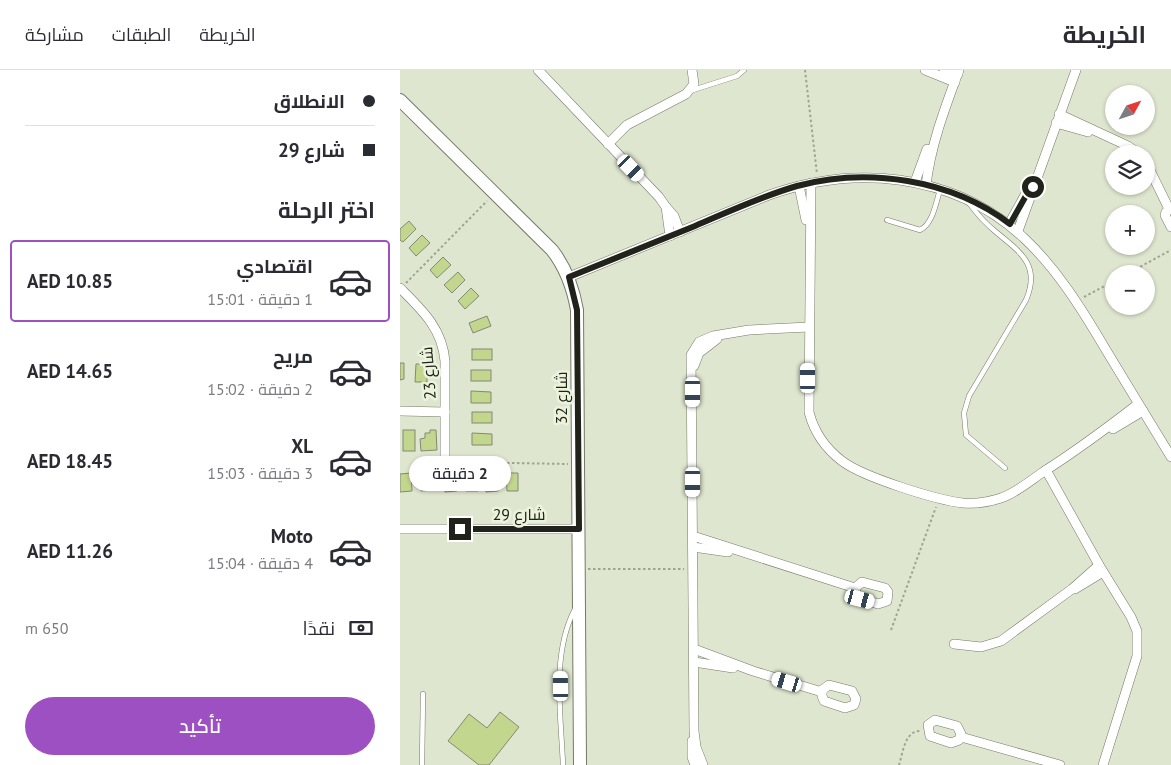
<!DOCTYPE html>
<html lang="ar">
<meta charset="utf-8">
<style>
:root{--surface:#fff;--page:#f2f2f3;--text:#2b2b33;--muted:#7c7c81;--line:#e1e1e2;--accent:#9d50c1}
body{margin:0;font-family:"PT Sans",Cairo,sans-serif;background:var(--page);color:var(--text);direction:rtl;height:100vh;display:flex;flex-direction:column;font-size:19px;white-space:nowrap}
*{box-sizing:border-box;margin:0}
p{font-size:16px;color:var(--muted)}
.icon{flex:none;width:28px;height:28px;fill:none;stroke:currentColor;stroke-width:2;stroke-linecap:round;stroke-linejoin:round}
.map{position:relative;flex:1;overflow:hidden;direction:ltr}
.drawer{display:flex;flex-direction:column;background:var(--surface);width:400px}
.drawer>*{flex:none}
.top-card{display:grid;align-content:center;height:110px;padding:0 25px;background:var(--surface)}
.needle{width:32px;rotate:50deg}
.tools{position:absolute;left:705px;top:15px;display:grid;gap:10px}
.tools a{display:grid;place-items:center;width:50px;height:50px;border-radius:50%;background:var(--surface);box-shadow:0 1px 4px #0004;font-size:25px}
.end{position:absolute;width:22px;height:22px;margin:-11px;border:6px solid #21231b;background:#fff;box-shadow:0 0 0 2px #fff}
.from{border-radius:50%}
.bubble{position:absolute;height:35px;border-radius:18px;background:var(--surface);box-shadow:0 1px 4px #0004;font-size:16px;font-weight:600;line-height:35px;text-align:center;direction:rtl}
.car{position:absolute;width:15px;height:30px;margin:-15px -8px;border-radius:6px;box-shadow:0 0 4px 1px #0007;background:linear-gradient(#fff 24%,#345 0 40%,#fff 0 76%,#345 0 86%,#fff 0)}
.top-card b{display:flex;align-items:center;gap:18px;height:48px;font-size:19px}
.top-card b+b{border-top:1px solid var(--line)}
.top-card i{width:12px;height:12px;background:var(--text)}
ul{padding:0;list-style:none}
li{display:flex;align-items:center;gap:15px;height:82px;margin:0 10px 8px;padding:0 15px;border:2px solid transparent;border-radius:5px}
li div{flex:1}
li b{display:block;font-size:19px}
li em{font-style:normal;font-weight:600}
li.selected{border-color:var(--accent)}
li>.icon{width:45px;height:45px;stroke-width:1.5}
h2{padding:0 25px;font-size:22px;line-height:60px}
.pay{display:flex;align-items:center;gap:12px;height:55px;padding:0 25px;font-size:19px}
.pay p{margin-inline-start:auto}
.action{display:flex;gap:10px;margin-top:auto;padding:10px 25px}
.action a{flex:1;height:58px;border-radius:30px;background:var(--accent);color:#fff;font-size:20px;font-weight:600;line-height:58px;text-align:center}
header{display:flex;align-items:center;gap:30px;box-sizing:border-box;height:70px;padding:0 25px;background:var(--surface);border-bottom:1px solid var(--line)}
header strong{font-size:24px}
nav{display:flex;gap:28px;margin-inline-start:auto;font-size:18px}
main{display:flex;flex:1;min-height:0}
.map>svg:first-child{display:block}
.building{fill:#c3d68e;stroke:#838974}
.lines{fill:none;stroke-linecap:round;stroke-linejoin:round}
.lane-casing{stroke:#747a65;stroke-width:5.5}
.street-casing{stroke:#747a65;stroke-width:10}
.secondary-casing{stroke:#747a65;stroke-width:14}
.path{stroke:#9ea492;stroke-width:2;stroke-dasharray:2.5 2.5;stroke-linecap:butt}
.lane{stroke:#fff;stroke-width:4.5}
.street{stroke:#fff;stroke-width:9}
.secondary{stroke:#fff;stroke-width:12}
.route{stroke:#21231b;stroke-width:6}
.labels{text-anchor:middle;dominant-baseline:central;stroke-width:5;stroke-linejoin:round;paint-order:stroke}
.street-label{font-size:16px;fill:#21231b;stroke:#ecf3dc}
</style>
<header>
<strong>الخريطة</strong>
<nav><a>الخريطة</a><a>الطبقات</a><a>مشاركة</a></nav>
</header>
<main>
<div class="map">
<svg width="771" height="695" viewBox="0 0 771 695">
<rect width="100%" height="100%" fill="#dfe6cf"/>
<g class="building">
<path d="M9,151L16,159L3,172L0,170V159Z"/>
<path d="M22,165L30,173L16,186L9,178Z"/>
<path d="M43,187L51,195L37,208L30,200Z"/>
<path d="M58,202L65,210L52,223L44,215Z"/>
<path d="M71,218L79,226L65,239L58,231Z"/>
<path d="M87,246L91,256L73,263L69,253Z"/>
<rect x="72" y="279" width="20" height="11"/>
<path d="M0,293H4V309L0,310Z"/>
<path d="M16,294H27V312H15Z"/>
<rect x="71" y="300" width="20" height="11"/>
<path d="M71,321L91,322V333H71Z"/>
<rect x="72" y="342" width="20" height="11"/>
<rect x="3" y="360" width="12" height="21"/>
<path d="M30,360H36L37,380L21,381L20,369L25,368V363H30Z"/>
<path d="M72,363L92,364V375H72Z"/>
<path d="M11,403L12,421L0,422V404Z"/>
<path d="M21,403H33V420L21,421Z"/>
<path d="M56,403L57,421L45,422V404Z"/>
<path d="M65,403H77L78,421H66Z"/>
<path d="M97,403L98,421L86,422V404Z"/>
<path d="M106,403H118V421H107Z"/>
<path d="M100,642L119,657L89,695H79L48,671L69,644L87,658Z"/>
</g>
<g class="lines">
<defs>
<g id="lane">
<path d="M290,21L337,6L344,0"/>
<path d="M569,133C577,144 586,154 596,162C620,182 641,195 626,230L569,326L564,343L566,365L605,398"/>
<path d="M487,150L520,160C533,154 536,132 540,120"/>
<path d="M22,695L23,624"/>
<path d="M163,695C161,645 151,584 175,539"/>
</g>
<g id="street">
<path d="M138,0L259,127L266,137L270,166"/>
<path d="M525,0L555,12"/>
<path d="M544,0L558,4"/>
<path d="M659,44L728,76L739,84"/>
<path d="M656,53L688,62"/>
<path d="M208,74L227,55L286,24L294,14L292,0"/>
<path d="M746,92L769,139"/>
<path d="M515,112L527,79"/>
<path d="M411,113L409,342C414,362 425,378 442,391C463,407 536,430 563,433C576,434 589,432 601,428C616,423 630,411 643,402C676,381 707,358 738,334"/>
<path d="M526,115C531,74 545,38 559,0"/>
<path d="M399,116L406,150"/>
<path d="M266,137L274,146L280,162"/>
<path d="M771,139L766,142L765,145L771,157"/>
<path d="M609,154L629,118"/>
<path d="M618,161L676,0"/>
<path d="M169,207L369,125C411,110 455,104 499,110C607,125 655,193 706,280C728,316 749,351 771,387"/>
<path d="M0,218C22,240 42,258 45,291V392"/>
<path d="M294,296L299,283L317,269"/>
<path d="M0,341L45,342"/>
<path d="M713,359L743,341"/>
<path d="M646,400L699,495L731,547L737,561V586L703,695"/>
<path d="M0,459H179"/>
<path d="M293,466L455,518"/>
<path d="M293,477L328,482"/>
<path d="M462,512L485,518L488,522L487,531L478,534L457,527L455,518Z"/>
<path d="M675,519L703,502"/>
<path d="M554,574L581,577L601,571L672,519L699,495"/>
<path d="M294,579L353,601L422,622"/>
<path d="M294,592L333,598"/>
<path d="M429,615L452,621L456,629L454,635L445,638L424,631L422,626V620Z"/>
<path d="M535,650L557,656L561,664L559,670L551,673L530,666L528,655Z"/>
<path d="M561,667L660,695"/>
<path d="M292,671V687L295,695"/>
<path d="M303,695L296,677L294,661L291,285L299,272L313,266L349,260L409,257"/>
</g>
<path id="secondary" d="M0,30L152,180C166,198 173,217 177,240L180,695"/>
</defs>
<use href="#lane" class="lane-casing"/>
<use href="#street" class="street-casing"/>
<use href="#secondary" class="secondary-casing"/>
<g class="path">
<path d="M405,0L417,104"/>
<path d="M727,204L771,180"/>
<path d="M6,213L87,131"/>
<path d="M684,227L714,211"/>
<path d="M52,392L168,394"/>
<path d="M188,499H284"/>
<path d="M491,560L536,437"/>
<path d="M499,695C503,682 505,660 521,661"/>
</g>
<use href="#lane" class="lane"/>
<use href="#street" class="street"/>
<use href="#secondary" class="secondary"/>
</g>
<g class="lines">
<path class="route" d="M60,459H179L177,240L169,207C211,190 253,173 295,156C328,142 362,126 397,116C467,97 551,109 610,154L636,108L633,117"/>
</g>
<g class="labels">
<g class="street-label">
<text transform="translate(28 303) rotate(-94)">شارع 23</text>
<text transform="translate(161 328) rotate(-90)">شارع 32</text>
<text x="119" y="444">شارع 29</text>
</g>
</g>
</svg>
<div class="tools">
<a><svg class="needle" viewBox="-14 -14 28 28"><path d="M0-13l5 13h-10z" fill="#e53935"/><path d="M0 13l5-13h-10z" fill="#7c7c81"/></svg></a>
<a><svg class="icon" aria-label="layers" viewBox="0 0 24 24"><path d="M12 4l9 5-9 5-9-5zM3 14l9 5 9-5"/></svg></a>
<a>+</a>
<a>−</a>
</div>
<i class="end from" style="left:633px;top:117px"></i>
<i class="end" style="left:60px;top:459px"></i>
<div class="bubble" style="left:9px;top:386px;width:102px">2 دقيقة</div>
<i class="car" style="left:231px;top:98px;rotate:136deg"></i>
<i class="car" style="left:408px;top:308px;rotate:0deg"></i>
<i class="car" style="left:293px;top:322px;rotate:180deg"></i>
<i class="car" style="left:293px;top:412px;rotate:180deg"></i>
<i class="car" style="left:460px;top:529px;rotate:105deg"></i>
<i class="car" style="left:387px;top:612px;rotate:287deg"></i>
<i class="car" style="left:161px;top:616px;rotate:359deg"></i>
</div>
<section class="drawer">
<div class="top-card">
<b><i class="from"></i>الانطلاق</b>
<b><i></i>شارع 29</b>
</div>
<h2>اختر الرحلة</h2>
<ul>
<li class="selected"><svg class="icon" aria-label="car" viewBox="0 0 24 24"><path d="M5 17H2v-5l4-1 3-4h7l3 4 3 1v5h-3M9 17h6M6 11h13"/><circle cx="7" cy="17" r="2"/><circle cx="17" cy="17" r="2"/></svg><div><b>اقتصادي</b><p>1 دقيقة · 15:01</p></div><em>AED 10.85</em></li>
<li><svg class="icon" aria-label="car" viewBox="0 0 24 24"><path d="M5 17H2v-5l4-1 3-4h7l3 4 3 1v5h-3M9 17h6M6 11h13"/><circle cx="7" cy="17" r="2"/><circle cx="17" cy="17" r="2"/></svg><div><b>مريح</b><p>2 دقيقة · 15:02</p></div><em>AED 14.65</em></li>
<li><svg class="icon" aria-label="car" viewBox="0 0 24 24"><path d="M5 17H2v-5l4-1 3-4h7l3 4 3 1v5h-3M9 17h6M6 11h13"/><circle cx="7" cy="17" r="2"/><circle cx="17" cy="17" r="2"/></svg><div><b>XL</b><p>3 دقيقة · 15:03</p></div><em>AED 18.45</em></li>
<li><svg class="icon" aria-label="car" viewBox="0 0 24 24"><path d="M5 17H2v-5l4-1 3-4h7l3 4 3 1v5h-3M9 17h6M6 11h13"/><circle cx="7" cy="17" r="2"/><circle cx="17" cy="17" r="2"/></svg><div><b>Moto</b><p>4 دقيقة · 15:04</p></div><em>AED 11.26</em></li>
</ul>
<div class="pay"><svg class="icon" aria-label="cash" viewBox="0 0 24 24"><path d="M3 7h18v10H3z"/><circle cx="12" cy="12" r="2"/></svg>نقدًا<p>650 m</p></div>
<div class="action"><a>تأكيد</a></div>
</section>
</main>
